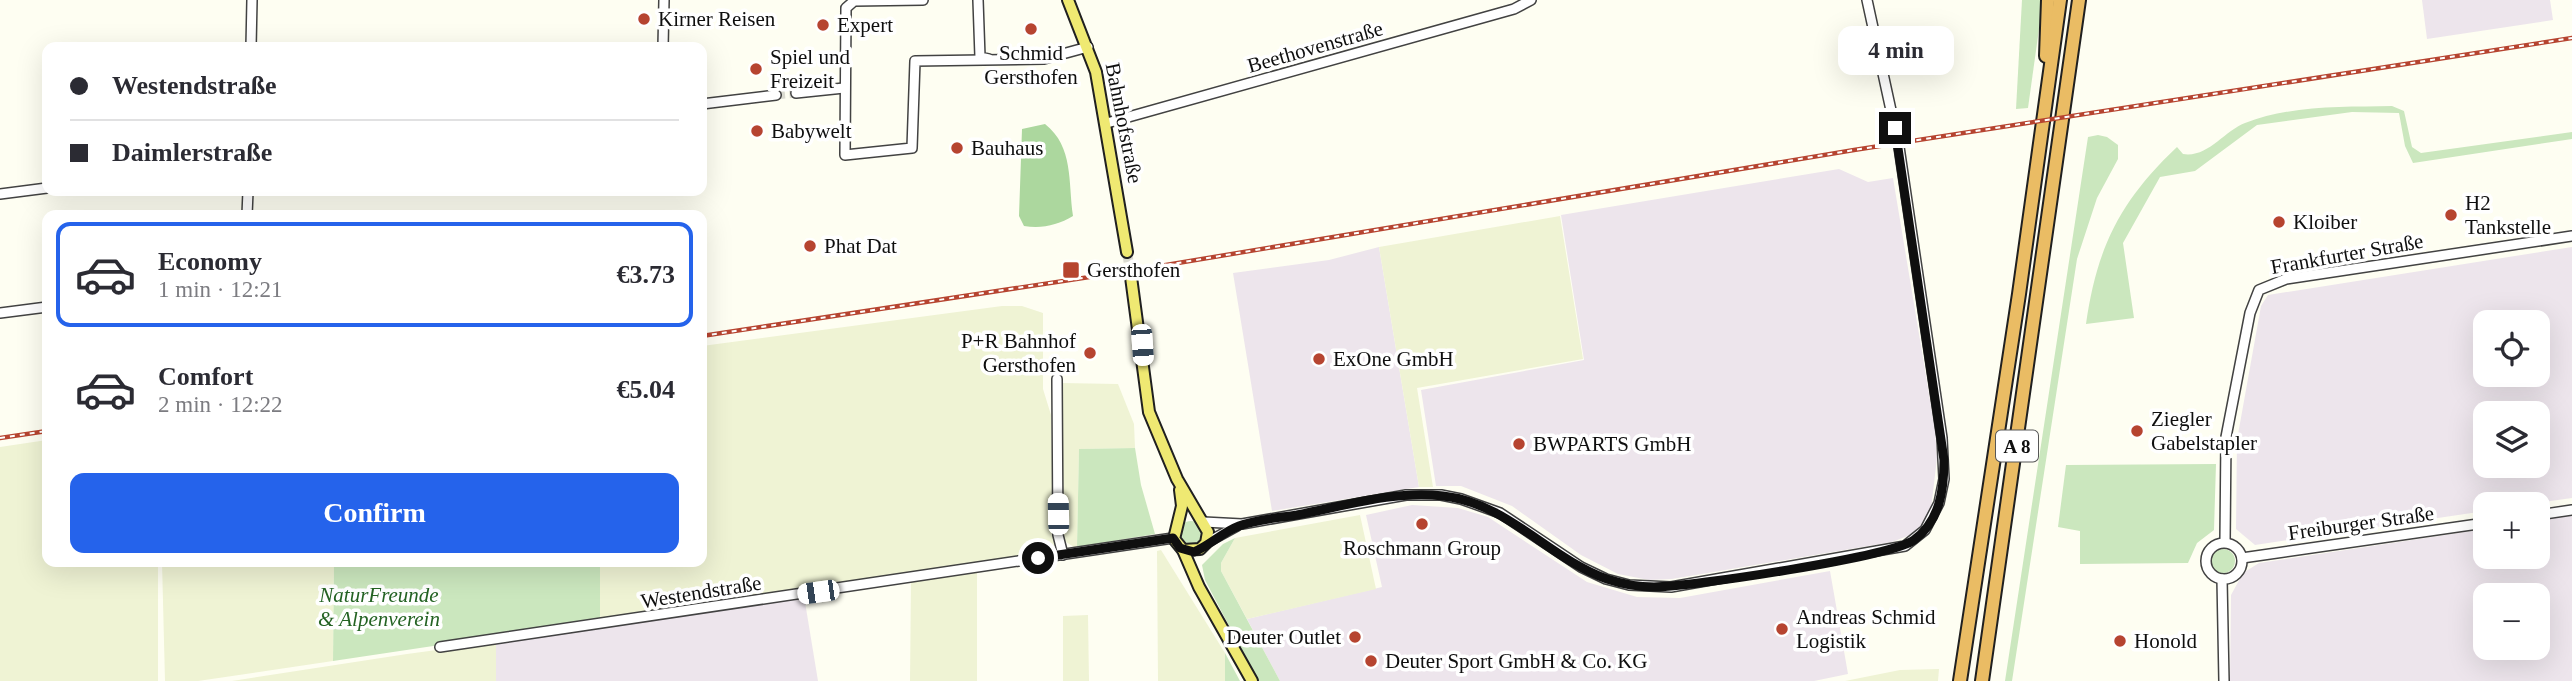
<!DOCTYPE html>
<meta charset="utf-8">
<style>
:root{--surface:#fff;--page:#f7f7f7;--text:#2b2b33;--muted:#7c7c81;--line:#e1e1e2;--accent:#2563eb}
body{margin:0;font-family:"Times New Roman",serif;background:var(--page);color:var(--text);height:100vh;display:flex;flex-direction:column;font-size:26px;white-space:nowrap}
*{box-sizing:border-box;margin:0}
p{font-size:23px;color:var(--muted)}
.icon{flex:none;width:38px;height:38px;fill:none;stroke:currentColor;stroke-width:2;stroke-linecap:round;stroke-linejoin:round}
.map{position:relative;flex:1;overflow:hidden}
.drawer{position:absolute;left:42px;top:210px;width:665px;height:357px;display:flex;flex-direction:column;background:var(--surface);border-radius:14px;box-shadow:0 7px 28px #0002}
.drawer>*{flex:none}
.top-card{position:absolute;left:42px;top:42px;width:665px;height:154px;border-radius:14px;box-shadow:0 7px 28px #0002;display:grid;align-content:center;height:154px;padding:0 28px;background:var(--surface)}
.buttons{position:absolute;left:2473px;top:310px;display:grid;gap:14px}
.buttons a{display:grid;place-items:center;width:77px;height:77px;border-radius:14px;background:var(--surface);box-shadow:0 7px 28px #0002;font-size:35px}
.end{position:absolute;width:32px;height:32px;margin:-16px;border:9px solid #0f0f0f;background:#fff;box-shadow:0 0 0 4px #fff}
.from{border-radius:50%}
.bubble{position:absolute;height:49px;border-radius:14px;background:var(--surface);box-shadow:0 7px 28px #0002;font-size:23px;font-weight:600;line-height:49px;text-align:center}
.car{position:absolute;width:21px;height:42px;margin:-21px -10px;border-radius:9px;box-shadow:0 0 5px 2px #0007;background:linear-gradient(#fff 24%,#345 0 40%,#fff 0 76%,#345 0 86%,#fff 0)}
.top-card b{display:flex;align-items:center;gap:24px;height:66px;font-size:26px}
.top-card b+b{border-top:2px solid var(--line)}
.top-card i{width:18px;height:18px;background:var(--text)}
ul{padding:12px 0 0;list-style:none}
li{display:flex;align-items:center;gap:21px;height:105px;margin:0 14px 10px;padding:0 14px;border:4px solid transparent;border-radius:14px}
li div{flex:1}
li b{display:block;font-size:26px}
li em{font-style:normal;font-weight:600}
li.selected{border-color:var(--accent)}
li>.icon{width:63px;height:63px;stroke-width:1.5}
.cta{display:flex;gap:14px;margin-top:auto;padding:14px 28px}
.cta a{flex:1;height:80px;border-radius:14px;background:var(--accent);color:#fff;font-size:28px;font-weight:600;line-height:80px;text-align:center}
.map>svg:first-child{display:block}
.industrial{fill:#ede5ec;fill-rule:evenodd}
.farmland{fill:#eff3d4}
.green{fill:#cbe7be}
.forest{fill:#acd79e}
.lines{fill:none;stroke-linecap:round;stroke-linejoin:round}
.minor-tunnel{stroke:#dadad0;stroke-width:9;stroke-dasharray:9 4.5;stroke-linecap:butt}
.major-tunnel{stroke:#dadad0;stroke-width:10;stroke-dasharray:10 5;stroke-linecap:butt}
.minor-casing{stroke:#424242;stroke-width:12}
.major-casing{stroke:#202020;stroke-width:14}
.highway-casing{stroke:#202020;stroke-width:16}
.minor{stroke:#fff;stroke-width:9}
.major{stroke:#efe972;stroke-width:10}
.highway{stroke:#eabc64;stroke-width:12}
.rail-casing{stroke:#b64430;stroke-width:4.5}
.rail{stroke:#fff;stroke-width:2;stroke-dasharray:5;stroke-linecap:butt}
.route{stroke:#0f0f0f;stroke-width:9}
.poi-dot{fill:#b64430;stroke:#fff;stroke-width:2.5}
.labels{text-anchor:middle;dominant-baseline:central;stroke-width:7;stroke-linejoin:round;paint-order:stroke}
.shield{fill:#fff;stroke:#575757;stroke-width:2}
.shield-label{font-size:19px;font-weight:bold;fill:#0f0f0f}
.poi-label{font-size:21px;fill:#0f0f0f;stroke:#fff;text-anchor:start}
.street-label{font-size:21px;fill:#0f0f0f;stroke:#fff}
.park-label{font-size:21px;font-style:italic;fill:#246323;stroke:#fff}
</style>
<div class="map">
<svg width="2572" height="681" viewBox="0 0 2572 681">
<rect width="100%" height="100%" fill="#fefef2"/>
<g class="industrial">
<path d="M2422,0H2550L2553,20L2427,39Z"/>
<path d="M1839,169L1868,182L1893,178L1935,430L1937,458L1931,509L1922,525L1910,535L1892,542L1672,579L1649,580L1618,574L1581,555L1512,506L1461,486H1436L1421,390L1584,360L1561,215Z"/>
<path d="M1379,247L1419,487L1272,511L1233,273L1329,260Z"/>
<path d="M2572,247V498L2529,504H2485V511L2255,545L2236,529L2237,440L2261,306L2268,295ZM2485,322H2538V374H2485ZM2485,413H2538V466H2485Z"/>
<path d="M1412,505L1458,508L1488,517L1587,582L1637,597L1680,598L1830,571L1848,674L1814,681H1280L1247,619L1382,587L1366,515Z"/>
<path d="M2572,515V681H2230L2231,595L2243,573L2259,563L2485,529V556H2538V521ZM2485,595H2538V648H2485Z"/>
<path d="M804,596L818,681H496V642Z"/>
</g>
<g class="farmland">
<path d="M1560,216L1583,359L1417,388L1433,487H1419L1379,247Z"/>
<path d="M1002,306H1022L1043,313V389L1051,415L1054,551L600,621V562H702V346Z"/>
<path d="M1061,383L1118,384L1134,424L1135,448L1079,449L1077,547H1074L1066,542L1062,532Z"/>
<path d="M47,440V562H158V681H0V447Z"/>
<path d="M1360,515L1376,589L1247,619L1221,571V563L1235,538Z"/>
<path d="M1161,550L1225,653V681H1158L1157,551Z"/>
<path d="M162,562H334L333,661L198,681H165Z"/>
<path d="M977,571V681H910L911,580Z"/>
<path d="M1088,615L1089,681H1063V616Z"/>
<path d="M496,642V681H232L407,654Z"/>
<path d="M1939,669L1938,681H1845L1900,670Z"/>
</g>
<g class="green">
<path d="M2022,0H2043L2028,108L2016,109Z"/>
<path d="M2392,106L2404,111L2412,147L2421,153L2572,132V139L2413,163L2405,146L2399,113L2352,112L2257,125L2195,171L2160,177L2123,243L2134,318L2086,324C2097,247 2120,201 2177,147L2183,154C2208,158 2224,131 2245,123C2292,105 2343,107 2392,106Z"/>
<path d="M2098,135L2107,137L2118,145V159L2097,198L2077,259L2012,681H2005L2088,137Z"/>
<path d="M1135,448L1141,485L1155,534L1077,547L1079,449Z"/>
<path d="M2216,464L2214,530L2197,543L2188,563L2080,564V531L2058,527L2066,465Z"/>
<circle cx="1191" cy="534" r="13"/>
<path d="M1235,538L1221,563V571L1280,681H1258L1205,580L1202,565L1223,544Z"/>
<circle cx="2223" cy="561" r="12"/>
<path d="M334,562H600V621L333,661Z"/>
<path d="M1225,653L1240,681H1225Z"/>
</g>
<path class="forest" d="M1045,124C1074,147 1068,182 1073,216C1058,225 1042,229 1024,226L1019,216L1022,129Z"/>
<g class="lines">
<path class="minor-tunnel" d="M776,95L796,93"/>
<path class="major-tunnel" d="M1127,252L1131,277"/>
<defs>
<g id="minor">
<path d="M923,0L854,1L846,8L845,155L912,148L915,61L1044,59L1088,47"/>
<path d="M978,0L980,57L989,59"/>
<path d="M251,47L252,0"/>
<path d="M663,47L664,0"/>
<path d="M796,93L844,88"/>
<path d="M702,104L776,95"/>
<path d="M1107,123L1514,9L1531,0"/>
<path d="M0,194L47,188"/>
<path d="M247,215L248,191"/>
<path d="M0,313L47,307"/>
<path d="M1057,379L1058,535L1063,555"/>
<path d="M2538,515L2572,510"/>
<path d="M1204,522L1242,524L1406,495H1441L1461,499L1500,513L1581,567L1606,579L1629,585L1671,587L1905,546L1925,530L1939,503L1944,479L1942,438L1899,147L1867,0"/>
<path d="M2225,542L2226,437L2250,313L2259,290L2286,279L2572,236"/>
<circle cx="2224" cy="561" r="18"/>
<path d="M1206,543L1237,526"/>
<path d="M2242,558L2485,523"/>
<path d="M2222,579L2224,681"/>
<path d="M440,647L1173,538"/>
</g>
<g id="major">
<path d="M1068,0L1096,72L1127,252"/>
<path d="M1131,277L1149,412L1177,479L1208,532L1206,543L1200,549L1183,550"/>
<path d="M1180,490L1182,506L1174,539L1183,550L1199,587L1252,681"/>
</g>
<g id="highway">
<path d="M2046,56L2048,0"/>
<path d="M1960,681L2019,294L2060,0"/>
<path d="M1982,681L2079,0"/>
</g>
</defs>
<use href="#minor" class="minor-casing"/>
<use href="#major" class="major-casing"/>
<use href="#highway" class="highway-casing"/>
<use href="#minor" class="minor"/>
<use href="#major" class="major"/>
<use href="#highway" class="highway"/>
<defs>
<g id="rail">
<path d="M702,336L1142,269L1854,150L2572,38"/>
<path d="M0,438L47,431"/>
</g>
</defs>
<use href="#rail" class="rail-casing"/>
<use href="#rail" class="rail"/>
</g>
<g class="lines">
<path class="route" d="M1038,558L1173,538L1180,548L1194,552C1209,546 1223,532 1239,526C1257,519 1278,518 1297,515C1344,506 1395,490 1443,496C1508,503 1548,558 1607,579C1622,584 1638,587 1654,587C1690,587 1890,557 1914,540C1940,521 1944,490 1944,460L1895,128"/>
</g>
<g class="poi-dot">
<circle cx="644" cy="19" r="7"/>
<circle cx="823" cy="25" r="7"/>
<circle cx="1031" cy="29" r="7"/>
<circle cx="756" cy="69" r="7"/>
<circle cx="757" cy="131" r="7"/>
<circle cx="957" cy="148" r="7"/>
<circle cx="2451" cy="215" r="7"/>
<circle cx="2279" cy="222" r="7"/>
<circle cx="810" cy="246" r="7"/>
<rect x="1062" y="261" width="18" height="18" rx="3.5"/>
<circle cx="1090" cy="353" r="7"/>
<circle cx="1319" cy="359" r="7"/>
<circle cx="2137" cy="431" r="7"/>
<circle cx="1519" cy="444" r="7"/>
<circle cx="1422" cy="524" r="7"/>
<circle cx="1782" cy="629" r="7"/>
<circle cx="1355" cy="637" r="7"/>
<circle cx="2120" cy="641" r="7"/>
<circle cx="1371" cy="661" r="7"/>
</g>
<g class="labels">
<rect class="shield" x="1996" y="430.5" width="42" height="31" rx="5"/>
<g class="shield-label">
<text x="2017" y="446">A 8</text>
</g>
<g class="poi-label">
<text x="658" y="19">Kirner Reisen</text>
<text x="837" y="25">Expert</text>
<text x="1031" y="53" text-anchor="middle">Schmid<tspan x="1031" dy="24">Gersthofen</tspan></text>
<text x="770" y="57">Spiel und<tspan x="770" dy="24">Freizeit</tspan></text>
<text x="771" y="131">Babywelt</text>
<text x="971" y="148">Bauhaus</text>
<text x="2465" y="203">H2<tspan x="2465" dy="24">Tankstelle</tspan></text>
<text x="2293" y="222">Kloiber</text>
<text x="824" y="246">Phat Dat</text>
<text x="1087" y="270">Gersthofen</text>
<text x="1076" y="341" text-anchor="end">P+R Bahnhof<tspan x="1076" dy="24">Gersthofen</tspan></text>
<text x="1333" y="359">ExOne GmbH</text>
<text x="2151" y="419">Ziegler<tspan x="2151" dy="24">Gabelstapler</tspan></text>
<text x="1533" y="444">BWPARTS GmbH</text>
<text x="1422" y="548" text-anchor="middle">Roschmann Group</text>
<text x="1796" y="617">Andreas Schmid<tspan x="1796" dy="24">Logistik</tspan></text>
<text x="1341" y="637" text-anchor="end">Deuter Outlet</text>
<text x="2134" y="641">Honold</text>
<text x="1385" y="661">Deuter Sport GmbH &amp; Co. KG</text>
</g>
<g class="street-label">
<text transform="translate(1315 47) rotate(-16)">Beethovenstraße</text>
<text transform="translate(1124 123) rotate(79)">Bahnhofstraße</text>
<text transform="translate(2347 254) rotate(-10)">Frankfurter Straße</text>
<text transform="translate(2361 523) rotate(-8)">Freiburger Straße</text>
<text transform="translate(701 592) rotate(-9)">Westendstraße</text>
</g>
<g class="park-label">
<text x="379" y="595">NaturFreunde<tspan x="379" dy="24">&amp; Alpenverein</tspan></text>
</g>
</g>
</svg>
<div class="buttons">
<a><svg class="icon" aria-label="locate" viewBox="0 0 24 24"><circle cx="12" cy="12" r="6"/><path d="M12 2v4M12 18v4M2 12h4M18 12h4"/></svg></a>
<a><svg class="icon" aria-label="layers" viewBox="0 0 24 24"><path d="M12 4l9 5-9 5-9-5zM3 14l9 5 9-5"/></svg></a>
<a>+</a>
<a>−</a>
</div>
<i class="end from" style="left:1038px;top:558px"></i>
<i class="end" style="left:1895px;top:128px"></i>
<div class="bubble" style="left:1838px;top:26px;width:116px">4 min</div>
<i class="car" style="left:1142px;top:345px;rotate:176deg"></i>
<i class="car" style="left:1058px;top:514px;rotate:359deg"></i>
<i class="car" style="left:818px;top:592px;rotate:262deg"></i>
<div class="top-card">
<b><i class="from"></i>Westendstraße</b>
<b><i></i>Daimlerstraße</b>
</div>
<section class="drawer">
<ul>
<li class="selected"><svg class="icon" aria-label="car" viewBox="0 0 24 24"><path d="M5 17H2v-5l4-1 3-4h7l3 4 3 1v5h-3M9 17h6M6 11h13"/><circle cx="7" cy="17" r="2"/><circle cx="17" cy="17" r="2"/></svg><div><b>Economy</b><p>1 min · 12:21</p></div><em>€3.73</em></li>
<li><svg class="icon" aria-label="car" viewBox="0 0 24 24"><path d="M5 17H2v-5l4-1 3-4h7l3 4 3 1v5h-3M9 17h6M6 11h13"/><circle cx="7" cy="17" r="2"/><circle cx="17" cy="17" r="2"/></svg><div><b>Comfort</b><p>2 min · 12:22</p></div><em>€5.04</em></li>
</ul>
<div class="cta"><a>Confirm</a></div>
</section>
</div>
